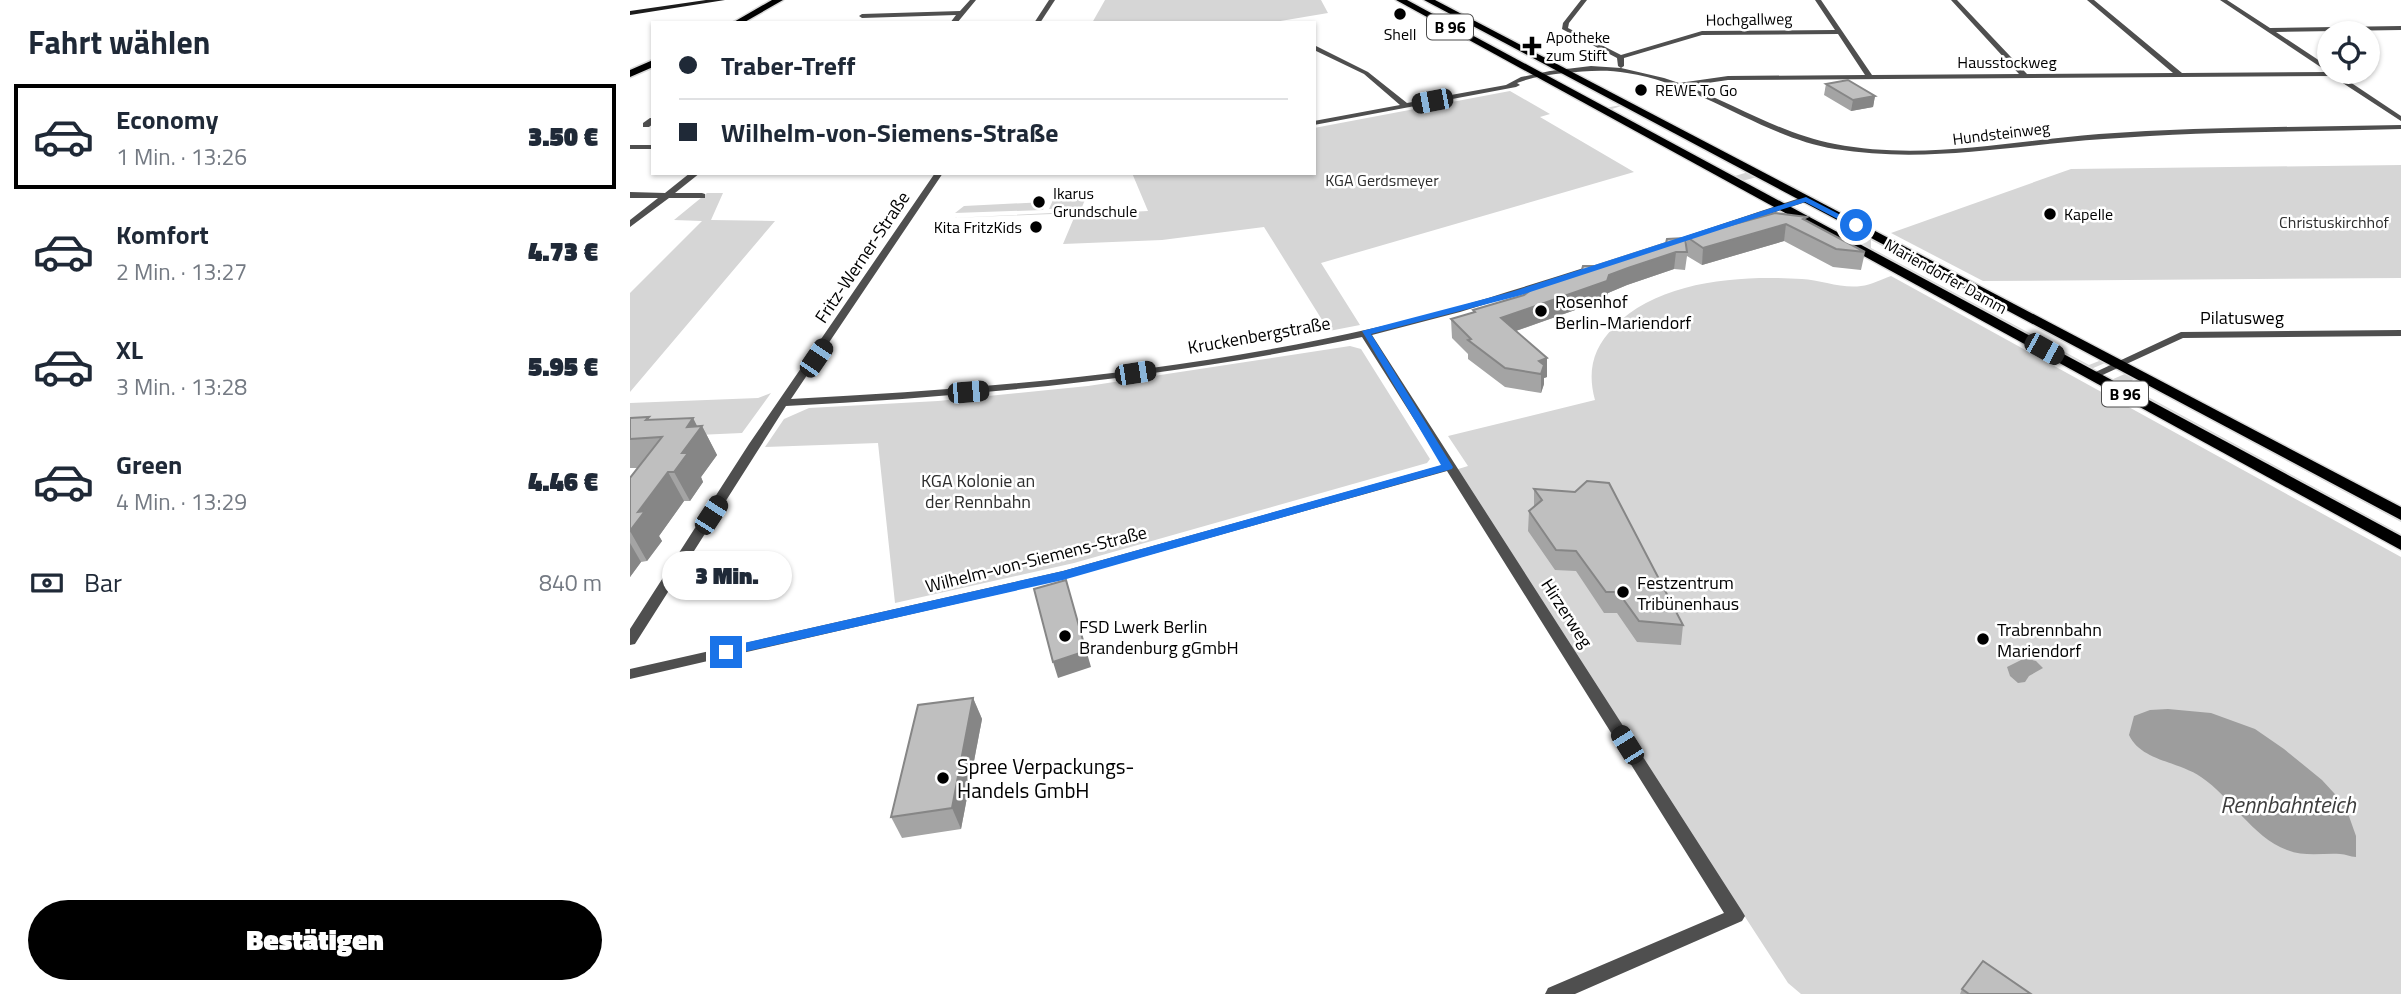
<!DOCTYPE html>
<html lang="de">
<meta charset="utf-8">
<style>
:root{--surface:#fff;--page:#f6f6f7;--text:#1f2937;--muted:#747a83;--line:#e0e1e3;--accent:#000}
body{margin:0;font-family:"Titillium Web",sans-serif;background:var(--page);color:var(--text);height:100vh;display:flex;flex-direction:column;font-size:26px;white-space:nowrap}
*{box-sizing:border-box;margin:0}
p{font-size:23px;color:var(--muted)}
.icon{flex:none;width:38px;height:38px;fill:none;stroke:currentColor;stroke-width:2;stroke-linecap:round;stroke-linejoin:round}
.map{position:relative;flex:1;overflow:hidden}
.sheet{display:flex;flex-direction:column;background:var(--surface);width:630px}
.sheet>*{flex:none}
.hud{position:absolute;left:21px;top:21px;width:665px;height:154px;border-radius:0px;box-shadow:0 2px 5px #0004;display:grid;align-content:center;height:154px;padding:0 28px;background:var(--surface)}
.buttons{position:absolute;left:1687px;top:21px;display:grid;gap:14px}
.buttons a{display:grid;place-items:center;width:63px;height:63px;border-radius:50%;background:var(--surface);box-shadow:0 2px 5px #0004;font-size:35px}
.end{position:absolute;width:32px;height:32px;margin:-16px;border:9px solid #1a73e8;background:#fff;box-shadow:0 0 0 4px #fff}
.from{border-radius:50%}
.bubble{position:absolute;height:49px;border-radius:24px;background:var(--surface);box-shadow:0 2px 5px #0004;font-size:23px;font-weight:800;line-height:49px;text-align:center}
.car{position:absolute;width:21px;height:42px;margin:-21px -10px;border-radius:9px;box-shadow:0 0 5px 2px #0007;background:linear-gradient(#222 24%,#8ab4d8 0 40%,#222 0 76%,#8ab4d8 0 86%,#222 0)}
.hud b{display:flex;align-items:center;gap:24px;height:66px;font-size:26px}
.hud b+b{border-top:2px solid var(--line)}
.hud i{width:18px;height:18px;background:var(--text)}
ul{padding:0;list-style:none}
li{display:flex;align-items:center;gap:21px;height:105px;margin:0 14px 10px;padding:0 14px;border:4px solid transparent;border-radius:0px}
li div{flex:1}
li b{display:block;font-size:26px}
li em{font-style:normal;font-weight:800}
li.on{border-color:var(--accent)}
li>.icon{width:63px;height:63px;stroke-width:1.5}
h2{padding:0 28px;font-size:32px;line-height:84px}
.pay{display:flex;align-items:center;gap:18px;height:77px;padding:0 28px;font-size:26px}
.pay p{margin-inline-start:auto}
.button{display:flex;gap:14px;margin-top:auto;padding:14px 28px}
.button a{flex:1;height:80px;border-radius:42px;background:var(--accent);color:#fff;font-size:28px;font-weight:800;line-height:80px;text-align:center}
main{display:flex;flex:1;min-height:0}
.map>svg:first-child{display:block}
.green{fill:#d6d6d6;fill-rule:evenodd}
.water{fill:#9d9d9d}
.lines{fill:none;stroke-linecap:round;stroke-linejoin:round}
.primary-casing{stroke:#dbdbdb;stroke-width:3}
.minor{fill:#4f4f4f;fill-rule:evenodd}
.secondary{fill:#1c1c1c;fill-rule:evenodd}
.primary{fill:#000;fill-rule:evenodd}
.wall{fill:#a4a4a4}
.shaded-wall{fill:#868686}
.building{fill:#bfbfbf;stroke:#868686;stroke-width:2}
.route{fill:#1a73e8}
.poi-dot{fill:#000;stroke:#fff;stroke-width:2.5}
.labels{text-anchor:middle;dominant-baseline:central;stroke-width:5;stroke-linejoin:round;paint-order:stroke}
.far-street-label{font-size:16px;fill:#000;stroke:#fff}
.shield{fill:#fff;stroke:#4c4c4c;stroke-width:2}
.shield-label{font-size:16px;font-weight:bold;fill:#000}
.far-poi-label{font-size:16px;fill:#000;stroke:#fff;text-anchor:start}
.far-park-label{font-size:16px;fill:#2d2d2d;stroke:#fff}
.street-label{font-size:18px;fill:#000;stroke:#fff}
.poi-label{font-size:18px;fill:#000;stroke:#fff;text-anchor:start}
.park-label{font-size:18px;fill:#2d2d2d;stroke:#fff}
.near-poi-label{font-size:21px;fill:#000;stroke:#fff;text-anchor:start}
.near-water-label{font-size:23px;font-style:italic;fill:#3e3e3e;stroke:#fff}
</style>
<main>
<section class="sheet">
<h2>Fahrt wählen</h2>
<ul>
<li class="on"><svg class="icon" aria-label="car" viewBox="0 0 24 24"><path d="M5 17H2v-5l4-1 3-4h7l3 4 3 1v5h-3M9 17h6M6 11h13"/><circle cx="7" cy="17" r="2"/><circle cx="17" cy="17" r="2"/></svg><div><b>Economy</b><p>1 Min. · 13:26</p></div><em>3.50 €</em></li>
<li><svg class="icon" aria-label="car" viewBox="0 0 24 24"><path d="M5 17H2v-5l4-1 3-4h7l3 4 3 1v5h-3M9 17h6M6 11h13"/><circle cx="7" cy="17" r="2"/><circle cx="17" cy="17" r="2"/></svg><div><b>Komfort</b><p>2 Min. · 13:27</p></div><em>4.73 €</em></li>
<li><svg class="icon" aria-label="car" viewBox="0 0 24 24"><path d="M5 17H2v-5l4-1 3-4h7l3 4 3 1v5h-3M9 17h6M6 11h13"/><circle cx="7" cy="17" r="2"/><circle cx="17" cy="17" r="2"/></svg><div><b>XL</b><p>3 Min. · 13:28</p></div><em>5.95 €</em></li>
<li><svg class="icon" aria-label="car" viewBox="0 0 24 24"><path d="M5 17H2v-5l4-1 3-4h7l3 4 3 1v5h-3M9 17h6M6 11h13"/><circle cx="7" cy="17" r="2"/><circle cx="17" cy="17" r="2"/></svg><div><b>Green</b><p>4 Min. · 13:29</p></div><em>4.46 €</em></li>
</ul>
<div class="pay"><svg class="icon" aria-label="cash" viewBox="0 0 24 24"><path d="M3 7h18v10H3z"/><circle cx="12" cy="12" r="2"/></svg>Bar<p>840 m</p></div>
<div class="button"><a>Bestätigen</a></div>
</section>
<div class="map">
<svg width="1771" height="994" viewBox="0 0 1771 994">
<rect width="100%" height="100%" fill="#fff"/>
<g class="green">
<path d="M475,0H691L698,13L638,23H462Z"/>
<path d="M880,91L920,114L910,117L1004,172L691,263L730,325L699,331L634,227L532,240L433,244L446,213L322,218L500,209L499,212L518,211L502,173H684V128Z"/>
<path d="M991,105L1127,177L1112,181L975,108ZM991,106L1115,172V173L1105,176L982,109Z"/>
<path d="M1771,165V278L1353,281L1261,233L1441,169Z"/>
<path d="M459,190L452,207L419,209L427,191Z"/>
<path d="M77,193H93L81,220L145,221L0,392V293L72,221L44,220Z"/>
<path d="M416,202L413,210L325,213L334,206Z"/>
<path d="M1228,233L1249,241L1475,363L1461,369L1216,237ZM1241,240L1469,360V361L1459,365L1241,248Z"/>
<path d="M1261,276L1771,557V994H1171L1158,983L825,470L838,466L818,436L965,400C957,371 963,348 984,327C1028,280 1112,275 1172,279C1190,280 1213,289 1231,286C1241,285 1252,279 1261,276Z"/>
<path d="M720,346L731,349L800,459L797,463L444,563L265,603L248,443L135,447L154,419L179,408L308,401L458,386Z"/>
<path d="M1497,373L1771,519V522L1504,379L1496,385L1771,534V538L1481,380Z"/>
<path d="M141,393L112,433L0,438V403L128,398Z"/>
</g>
<g class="water">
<path d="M1395,658L1406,661L1413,668L1399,676L1395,682L1388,683L1380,676L1377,667Z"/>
<path d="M1538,709L1581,713L1625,729L1654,749L1692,780L1715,805L1726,836V857C1720,857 1716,854 1710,854C1692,853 1675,857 1657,850C1622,837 1601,797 1571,777C1548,761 1511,761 1499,735L1504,716L1520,710Z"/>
</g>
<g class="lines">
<defs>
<g id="primary">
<path d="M142,0H153L113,23H102Z"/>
<path d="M766,0H777L1771,536V550Z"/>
<path d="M794,0H805L1771,507V520Z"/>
<path d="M23,60V67L0,77V70Z"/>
</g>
</defs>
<use href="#primary" class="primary-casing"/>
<g class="minor">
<path d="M340,0H346L327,23H320L326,15L232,18L229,16L232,14L330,11Z"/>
<path d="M419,0H425L410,23H404Z"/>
<path d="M951,0H957L939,23L938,28L991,55L1072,31L1205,30L1185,0H1191L1242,75L1389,74L1321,0H1327L1397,74L1543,73L1457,0H1464L1552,73L1698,72L1590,0H1597L1640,28L1771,26V30L1646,32L1699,67V72H1705L1771,116V121L1702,76L1098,80L1057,86C1106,105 1152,134 1205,144C1293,161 1381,141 1469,134C1569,127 1670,127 1771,125V129C1672,132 1573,131 1474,139C1384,145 1296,164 1205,149C1132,137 1071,84 997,73C976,69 955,71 934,73C918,75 902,77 887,83L890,85L886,87L684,125V121L770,105L734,74L684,50V45L738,72L777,103L876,85L891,77L920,71L961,66L991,68L988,66L987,58L932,29L933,23ZM1208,34L1235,75L1098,76L1049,83L1034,78L991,68L994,66V58L1072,35Z"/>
<path d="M20,118H23V124L19,127H13V123Z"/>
<rect x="0" y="145" width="23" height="4"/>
<path d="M60,173H70L45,193H72L75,194V198H39L0,227V220L28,198H0V192L35,193Z"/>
<path d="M305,173H313L161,399C356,389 553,372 744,328C818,312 890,288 963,265H969V269L830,312L742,335L1112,911L1115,916L1112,921L945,994H915L918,988L1094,913L817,471L433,579L0,679V669L433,571L813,465L732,337C542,377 350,396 156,406L5,644L0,645V629L119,444Z"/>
<path d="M1176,196L1179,197V201L1043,245H1037L1035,243Z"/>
<path d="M1771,330V336L1553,338L1466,378L1462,379L1457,376L1551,332Z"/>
</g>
<path class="secondary" d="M76,0H95L0,15V11Z"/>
<use href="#primary" class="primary"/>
</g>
<g class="wall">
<path d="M1196,84L1245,96L1243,107L1221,111L1194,95Z"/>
<path d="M1176,220L1235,252L1231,270L1203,267L1154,241L1072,265L1057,256L1055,270L1044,269L997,285L978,293L976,299L886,331L917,358V377L914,378V384L911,393L875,387L838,359V354L822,338L821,319L843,312V310L894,295L951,273L965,266L1056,245L1057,237Z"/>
<path d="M0,418L21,420L63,418L67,426H72L87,455L71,477L73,482L60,501H54L29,536L32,541L17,561L11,562L0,577V478L8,468H0Z"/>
<path d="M904,489L1053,625L1051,645L1007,642L987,613H974L946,571L925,570L898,531L899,511L904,507Z"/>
<path d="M343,698L352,719L331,829L272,838L261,817Z"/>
<path d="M1332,989L1401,994H1330Z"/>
</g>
<g class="shaded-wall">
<path d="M1245,96L1243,107L1221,111L1223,100Z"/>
<path d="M1156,224L1154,241L1072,265L1073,248Z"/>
<path d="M1046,252L1044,269L997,285L978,293L976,299L871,336V318L998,268Z"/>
<path d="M917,358V377L914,378V384L911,393V374L909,361Z"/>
<path d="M63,418L69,430L72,426L87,455L71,477L73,482L60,501L44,472L52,453L57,427Z"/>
<path d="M38,472L54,501L29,536L32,541L17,561L0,531L8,512Z"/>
<path d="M0,543L11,562L0,577Z"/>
<path d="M436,580L461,667L428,678L423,662Z"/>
<path d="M343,698L352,719L331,829L322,808Z"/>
</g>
<g class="building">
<path d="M1218,80L1245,96L1223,100L1196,84Z"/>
<path d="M1145,213L1177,217L1173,219L1235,252L1206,249L1156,224L1073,248L1057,237Z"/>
<path d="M1055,238L1057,252H1046L998,268L979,275L977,281L871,318L917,358L909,361L914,365L911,374L875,368L838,340L841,339L821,319L845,312L843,310L894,295L908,285L951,273L953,266H965L1036,243L1037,239Z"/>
<path d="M19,417L16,420L63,418L57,427L72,426L52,453H58L44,472H38L8,512L15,511L0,531V478L32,437L0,439V418Z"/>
<path d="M957,481L979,483L1053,625L1009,621L988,592H976L946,551L926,550L899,511L912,500L904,489L945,492Z"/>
<path d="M436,580L456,651L423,662L404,589Z"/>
<path d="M343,698L322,808L261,817L288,705Z"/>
<path d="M1353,961L1401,994H1339L1332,989Z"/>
</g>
<path class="route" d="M1176,197L1230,225L1223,227L1175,202L888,296L741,334L823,467L822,469L433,580L96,656L89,652L96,647L433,571L811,465L732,331L881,292Z"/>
<g class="poi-dot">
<circle cx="770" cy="14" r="7"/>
<path d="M898.5 35.5h7v7h7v7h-7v7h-7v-7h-7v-7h7z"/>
<circle cx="1011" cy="90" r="7"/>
<circle cx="409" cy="202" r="7"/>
<circle cx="1420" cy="214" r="7"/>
<circle cx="406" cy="227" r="7"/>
<circle cx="911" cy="311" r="7"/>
<circle cx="993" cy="592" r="7"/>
<circle cx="435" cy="636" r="7"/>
<circle cx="1353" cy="639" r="7"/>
<circle cx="313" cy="778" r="7"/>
</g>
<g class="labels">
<g class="far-street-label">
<text transform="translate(1119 19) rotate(-1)">Hochgallweg</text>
<text x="1377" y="62">Hausstockweg</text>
<text transform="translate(1371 133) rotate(-7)">Hundsteinweg</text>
<text transform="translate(1316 276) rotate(29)">Mariendorfer Damm</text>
</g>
<g class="shield">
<rect x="797" y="14.5" width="46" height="25" rx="5"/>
<rect x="1472" y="381.5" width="46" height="25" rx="5"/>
</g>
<g class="shield-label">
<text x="820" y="27">B 96</text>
<text x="1495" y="394">B 96</text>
</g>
<g class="far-poi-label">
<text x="770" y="34" text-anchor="middle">Shell</text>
<text x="916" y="37">Apotheke<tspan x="916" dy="18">zum Stift</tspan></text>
<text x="1025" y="90">REWE To Go</text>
<text x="423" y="193">Ikarus<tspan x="423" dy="18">Grundschule</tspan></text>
<text x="1434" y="214">Kapelle</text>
<text x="392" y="227" text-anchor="end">Kita FritzKids</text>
</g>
<g class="far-park-label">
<text x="752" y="180">KGA Gerdsmeyer</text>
<text x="1704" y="222">Christuskirchhof</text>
</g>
<g class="street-label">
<text transform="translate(232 257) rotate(-56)">Fritz-Werner-Straße</text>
<text x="1612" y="317">Pilatusweg</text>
<text transform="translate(629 335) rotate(-10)">Kruckenbergstraße</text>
<text transform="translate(406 559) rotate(-14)">Wilhelm-von-Siemens-Straße</text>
<text transform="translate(937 613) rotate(57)">Hirzerweg</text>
</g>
<g class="poi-label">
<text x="925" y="301">Rosenhof<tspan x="925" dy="21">Berlin-Mariendorf</tspan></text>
<text x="1007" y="582">Festzentrum<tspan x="1007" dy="21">Tribünenhaus</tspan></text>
<text x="449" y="626">FSD Lwerk Berlin<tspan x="449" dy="21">Brandenburg gGmbH</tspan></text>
<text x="1367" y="629">Trabrennbahn<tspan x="1367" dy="21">Mariendorf</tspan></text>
</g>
<g class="park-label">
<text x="348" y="480">KGA Kolonie an<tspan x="348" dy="21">der Rennbahn</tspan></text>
</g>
<g class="near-poi-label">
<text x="327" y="766">Spree Verpackungs-<tspan x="327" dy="24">Handels GmbH</tspan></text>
</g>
<g class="near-water-label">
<text x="1658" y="804">Rennbahnteich</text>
</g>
</g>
</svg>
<div class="buttons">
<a><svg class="icon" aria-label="locate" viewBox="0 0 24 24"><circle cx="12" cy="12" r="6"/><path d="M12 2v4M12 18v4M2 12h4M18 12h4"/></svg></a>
</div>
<i class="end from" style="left:1226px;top:225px"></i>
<i class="end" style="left:96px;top:652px"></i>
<div class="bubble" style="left:32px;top:551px;width:130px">3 Min.</div>
<i class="car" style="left:802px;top:101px;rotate:259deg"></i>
<i class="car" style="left:1414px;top:349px;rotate:119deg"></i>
<i class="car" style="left:186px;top:358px;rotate:34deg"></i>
<i class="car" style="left:505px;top:373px;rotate:81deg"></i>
<i class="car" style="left:338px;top:392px;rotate:85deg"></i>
<i class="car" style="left:81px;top:515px;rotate:33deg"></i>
<i class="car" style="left:997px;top:745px;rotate:328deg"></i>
<div class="hud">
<b><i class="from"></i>Traber-Treff</b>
<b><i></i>Wilhelm-von-Siemens-Straße</b>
</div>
</div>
</main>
